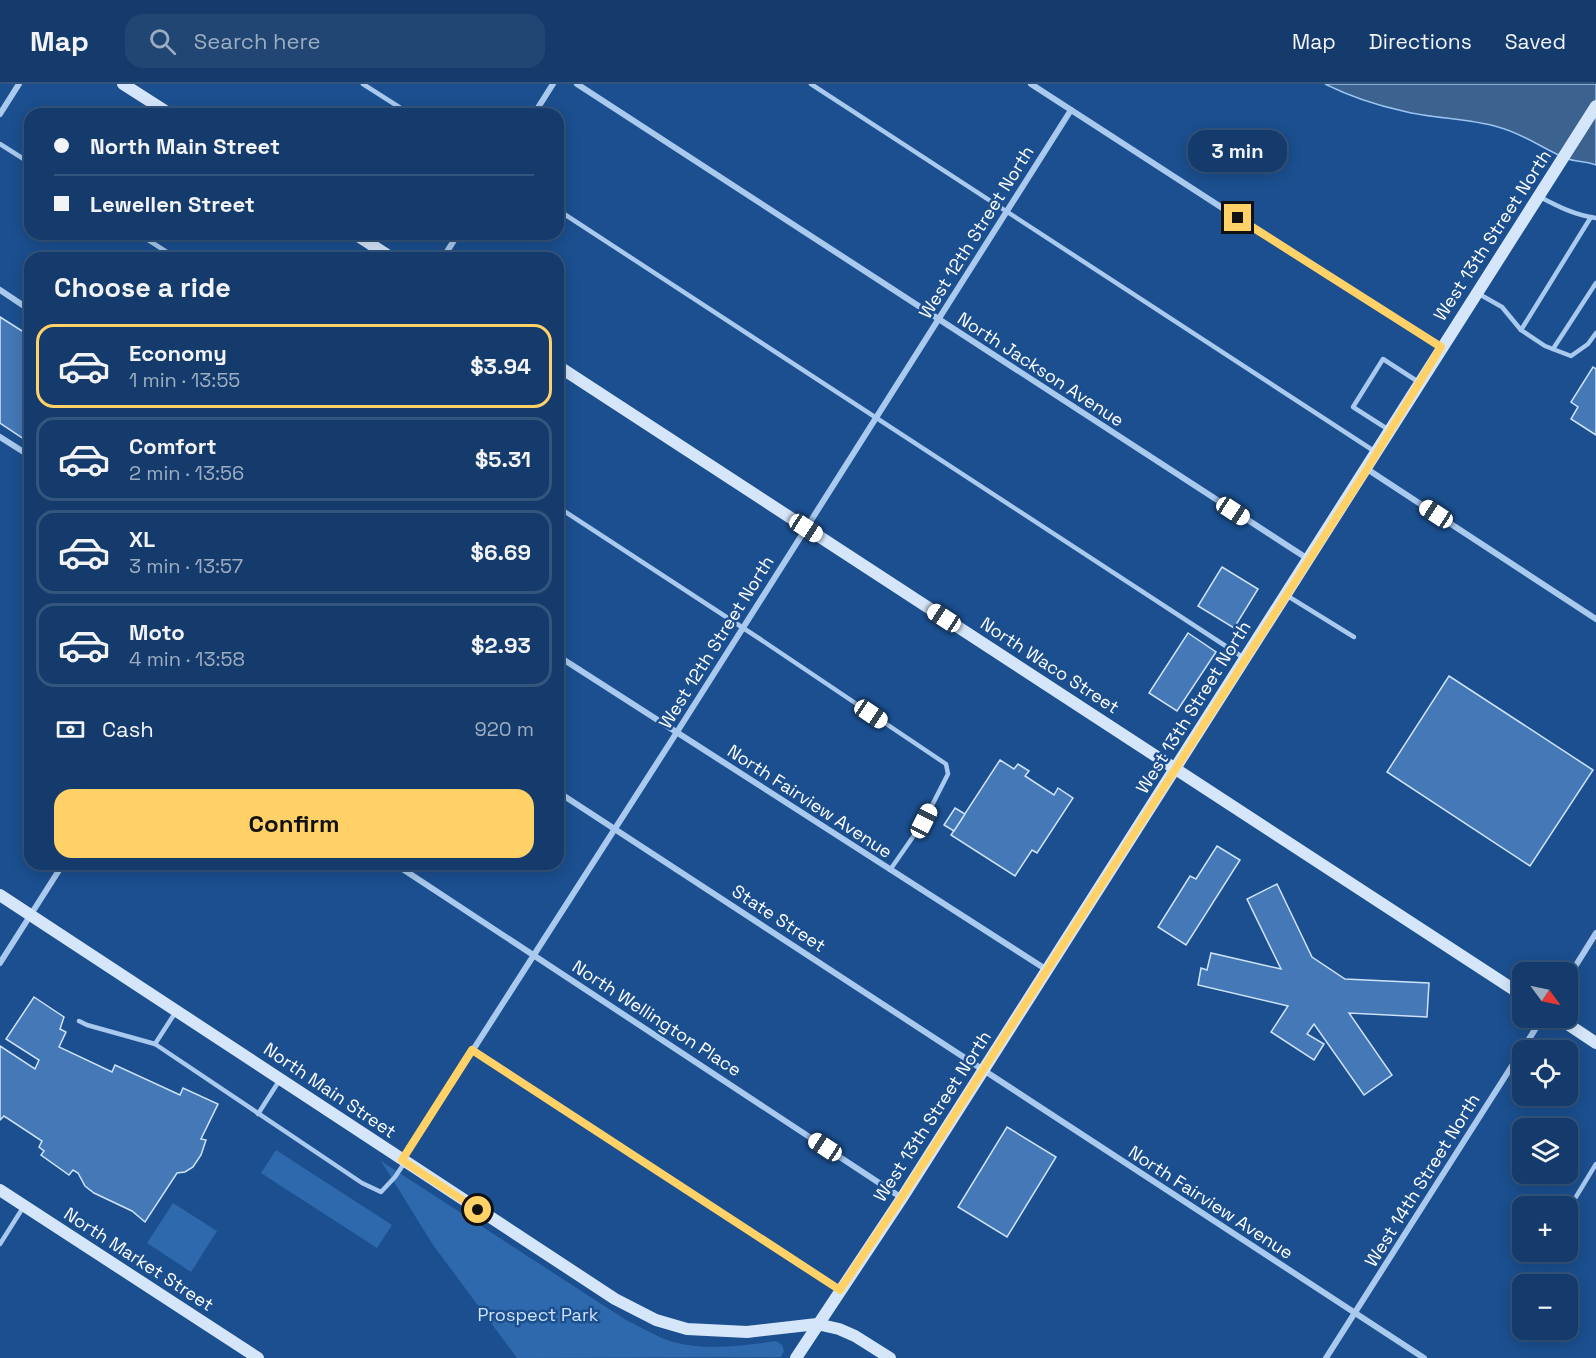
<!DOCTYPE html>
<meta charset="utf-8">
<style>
:root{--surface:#143b6b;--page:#214673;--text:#f1f3f6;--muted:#9dadc1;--line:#33557e;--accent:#ffd166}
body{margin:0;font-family:"Space Grotesk",sans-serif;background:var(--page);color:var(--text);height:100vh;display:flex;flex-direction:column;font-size:22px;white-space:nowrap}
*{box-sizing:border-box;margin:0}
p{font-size:20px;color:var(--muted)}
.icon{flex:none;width:33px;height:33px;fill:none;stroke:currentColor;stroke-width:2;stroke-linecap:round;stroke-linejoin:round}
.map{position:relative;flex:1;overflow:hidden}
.drawer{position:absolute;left:24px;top:168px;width:540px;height:618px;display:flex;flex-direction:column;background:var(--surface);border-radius:18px;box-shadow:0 3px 15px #0003,0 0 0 2px var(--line)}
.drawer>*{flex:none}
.guide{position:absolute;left:24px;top:24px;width:540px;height:132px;border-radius:18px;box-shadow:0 3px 15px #0003,0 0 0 2px var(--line);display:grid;align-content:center;height:132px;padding:0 30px;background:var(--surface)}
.needle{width:39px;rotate:123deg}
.buttons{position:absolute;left:1512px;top:878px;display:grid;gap:12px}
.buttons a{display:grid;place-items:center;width:66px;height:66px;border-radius:12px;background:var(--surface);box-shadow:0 3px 15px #0003,0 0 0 2px var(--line);font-size:30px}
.end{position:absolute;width:27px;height:27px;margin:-14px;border:8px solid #ffd166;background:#111;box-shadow:0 0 0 3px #111}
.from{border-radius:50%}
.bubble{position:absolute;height:42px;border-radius:18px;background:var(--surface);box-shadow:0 3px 15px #0003,0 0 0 2px var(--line);font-size:20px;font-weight:800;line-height:42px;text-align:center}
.car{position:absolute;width:18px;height:36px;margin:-18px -9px;border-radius:8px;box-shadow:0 0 4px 2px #0007;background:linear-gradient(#fff 24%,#345 0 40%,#fff 0 76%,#345 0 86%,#fff 0)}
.guide b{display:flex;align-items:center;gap:21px;height:57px;font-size:22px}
.guide b+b{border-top:2px solid var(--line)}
.guide i{width:15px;height:15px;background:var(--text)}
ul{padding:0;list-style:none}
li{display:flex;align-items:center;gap:18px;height:84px;margin:0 12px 9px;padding:0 18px;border:3px solid var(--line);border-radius:18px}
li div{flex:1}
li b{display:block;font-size:22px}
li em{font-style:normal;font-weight:800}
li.active{border-color:var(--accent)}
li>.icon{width:54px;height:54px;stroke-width:1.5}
h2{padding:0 30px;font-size:27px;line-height:72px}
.pay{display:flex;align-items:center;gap:15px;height:66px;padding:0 30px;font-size:22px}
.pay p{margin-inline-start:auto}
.primary-button{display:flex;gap:12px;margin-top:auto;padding:12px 30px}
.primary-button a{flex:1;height:69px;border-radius:18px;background:var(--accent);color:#111;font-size:24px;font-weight:800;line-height:69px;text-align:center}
header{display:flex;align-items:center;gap:36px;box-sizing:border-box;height:84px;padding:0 30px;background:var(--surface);border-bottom:2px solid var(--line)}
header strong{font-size:28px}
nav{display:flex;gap:33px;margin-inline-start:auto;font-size:21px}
.search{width:420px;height:54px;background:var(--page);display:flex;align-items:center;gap:15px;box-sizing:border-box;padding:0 21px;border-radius:18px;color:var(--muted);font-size:22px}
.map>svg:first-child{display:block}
.green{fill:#2e69ad}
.water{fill:#3c6290;stroke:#9cc4f0;stroke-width:1.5}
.building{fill:#4478b7;stroke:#cfe3fa;stroke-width:1.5}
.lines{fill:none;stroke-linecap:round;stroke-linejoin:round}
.lane{stroke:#a9c9ee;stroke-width:4.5}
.street{stroke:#a9c9ee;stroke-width:6}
.secondary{stroke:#d6e6fa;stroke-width:12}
.route{stroke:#ffd166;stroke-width:8}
.labels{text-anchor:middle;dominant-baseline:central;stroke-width:5;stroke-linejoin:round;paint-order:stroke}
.street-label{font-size:18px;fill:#fff;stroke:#1b4f8f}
.park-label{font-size:18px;fill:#cfe3fa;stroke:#1b4f8f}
</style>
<header>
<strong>Map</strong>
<div class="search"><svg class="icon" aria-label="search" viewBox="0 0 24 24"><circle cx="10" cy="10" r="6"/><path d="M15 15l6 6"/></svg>Search here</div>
<nav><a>Map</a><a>Directions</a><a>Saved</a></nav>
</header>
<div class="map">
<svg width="1596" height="1274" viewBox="0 0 1596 1274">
<rect width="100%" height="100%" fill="#1b4f8f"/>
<g class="green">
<path d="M276,1066L392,1141L377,1164L261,1089Z"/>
<path d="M381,1077L626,1236C641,1243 657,1253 673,1258C706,1267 743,1262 776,1257L782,1261L784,1267L781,1273L517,1274L433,1161Z"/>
<path d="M173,1119L217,1147L191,1188L147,1159Z"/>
</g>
<path class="water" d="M1325,0H1596V81C1586,77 1575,78 1565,74C1542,64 1522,49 1498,43C1467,34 1434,35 1403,27C1376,21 1349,12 1325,0Z"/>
<g class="building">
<path d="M0,233L30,252V359L0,339Z"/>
<path d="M1593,283L1596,285V351L1571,335L1578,323L1571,318Z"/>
<path d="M1222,483L1258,505L1234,544L1198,522Z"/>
<path d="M1188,549L1216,568L1177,627L1149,609Z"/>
<path d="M1449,592L1593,686L1530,782L1387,688Z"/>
<path d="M1000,676L1014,685L1018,680L1029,687L1025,692L1054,711L1058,704L1073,714L1037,769L1032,766L1015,792L951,751Z"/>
<path d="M955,724L965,730L954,747L944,741Z"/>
<path d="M1217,762L1240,776L1186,861L1158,843L1190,792L1196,795Z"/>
<path d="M1277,800L1312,873L1345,895L1429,899L1427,933L1349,929L1392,991L1364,1011L1314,940L1307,950L1324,960L1314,976L1271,948L1288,922L1198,901L1201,884L1207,886L1211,869L1281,885L1247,815Z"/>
<path d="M34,913L64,933L60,945L66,948L59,963L112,988L115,981L180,1011L183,1004L218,1020L201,1055L206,1056L201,1071L193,1083L185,1088L177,1089L145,1138L132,1127L94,1109L85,1102L78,1089L73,1086L69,1091L41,1071L44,1067L39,1063L42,1057L4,1032L0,1036V962L35,985L39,976L6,955Z"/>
<path d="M1007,1043L1056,1073L1007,1153L958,1123Z"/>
</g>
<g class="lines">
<g class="lane">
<path d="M363,0L410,30"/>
<path d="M811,0L1374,367"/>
<path d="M0,60L30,79"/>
<path d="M1540,113C1559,123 1575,131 1596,134"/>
<path d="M558,126L1244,574"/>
<path d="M139,150L176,174"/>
<path d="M1479,210L1502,223L1521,246L1545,262L1571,272L1588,260L1596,249"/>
<path d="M1521,246L1591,133"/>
<path d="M1553,265L1596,199"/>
<path d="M1389,346L1353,323L1383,275L1420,299"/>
<path d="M558,423L760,555L946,680L948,690L924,737L890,786"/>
<path d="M1286,511L1354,553"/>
<path d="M79,937L87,941L155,960L175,929"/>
<path d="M155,960L362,1099L381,1108L395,1093L405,1078"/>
<path d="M472,967L840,1206"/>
<path d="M258,1030L279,997"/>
<path d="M1568,1126L1596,1080"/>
<path d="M0,1160L24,1122"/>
</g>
<g class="street">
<path d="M577,0L1308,475"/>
<path d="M1031,0L1275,158L1441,263"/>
<path d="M0,30L19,0"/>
<path d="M534,30L553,0"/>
<path d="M443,174L458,150"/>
<path d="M0,206L30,226"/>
<path d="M0,353L30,372"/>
<path d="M1367,385L1596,535"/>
<path d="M558,572L1047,886"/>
<path d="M558,708L1424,1274"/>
<path d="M395,780L902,1114"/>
<path d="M0,879L63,780"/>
<path d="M1568,894L1596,849"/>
<path d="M403,1075L677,648L1071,26"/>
<path d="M1326,1274L1543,933"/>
</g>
<g class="secondary">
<path d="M123,0L170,30"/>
<path d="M355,150L392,174"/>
<path d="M558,282L1522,911"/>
<path d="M0,811L615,1215L656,1236L687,1245L747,1248L817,1240L839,1245L855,1252L890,1274"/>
<path d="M1557,933L1596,959"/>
<path d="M0,1106L258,1274"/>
<path d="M796,1274L902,1114L1596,22"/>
</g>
</g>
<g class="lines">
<path class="route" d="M478,1126L402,1076L472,966L840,1206L902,1113L1367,385L1441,263L1238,134"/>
</g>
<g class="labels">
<g class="street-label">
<text transform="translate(976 148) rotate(-58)">West 12th Street North</text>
<text transform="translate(1492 151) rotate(-57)">West 13th Street North</text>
<text transform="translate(1041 285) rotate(33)">North Jackson Avenue</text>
<text transform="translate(716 558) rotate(-58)">West 12th Street North</text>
<text transform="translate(1050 581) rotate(33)">North Waco Street</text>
<text transform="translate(1193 623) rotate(-58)">West 13th Street North</text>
<text transform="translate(810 717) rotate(33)">North Fairview Avenue</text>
<text transform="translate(779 834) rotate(33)">State Street</text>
<text transform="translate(657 934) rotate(33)">North Wellington Place</text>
<text transform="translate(330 1006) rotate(34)">North Main Street</text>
<text transform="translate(932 1032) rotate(-57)">West 13th Street North</text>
<text transform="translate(1422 1096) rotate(-58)">West 14th Street North</text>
<text transform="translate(1211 1118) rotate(33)">North Fairview Avenue</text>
<text transform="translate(139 1175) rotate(33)">North Market Street</text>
</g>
<g class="park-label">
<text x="538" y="1230">Prospect Park</text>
</g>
</g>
</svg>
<div class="buttons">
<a><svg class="needle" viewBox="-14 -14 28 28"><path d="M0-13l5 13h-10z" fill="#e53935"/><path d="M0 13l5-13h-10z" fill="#9dadc1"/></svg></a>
<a><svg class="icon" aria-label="locate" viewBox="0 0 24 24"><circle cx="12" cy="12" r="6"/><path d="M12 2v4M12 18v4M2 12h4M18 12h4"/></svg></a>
<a><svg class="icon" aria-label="layers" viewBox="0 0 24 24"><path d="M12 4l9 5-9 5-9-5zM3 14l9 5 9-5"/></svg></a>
<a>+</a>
<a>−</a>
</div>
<i class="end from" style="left:478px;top:1126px"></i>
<i class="end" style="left:1238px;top:134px"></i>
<div class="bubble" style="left:1188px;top:46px;width:99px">3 min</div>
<i class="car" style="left:1233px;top:427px;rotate:123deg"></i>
<i class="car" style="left:1436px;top:430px;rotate:303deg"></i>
<i class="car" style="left:806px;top:444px;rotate:123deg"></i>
<i class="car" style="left:944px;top:534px;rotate:303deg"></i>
<i class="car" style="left:871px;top:630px;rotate:124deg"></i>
<i class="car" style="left:924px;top:737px;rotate:27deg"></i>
<i class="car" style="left:825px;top:1063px;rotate:303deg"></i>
<div class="guide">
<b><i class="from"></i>North Main Street</b>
<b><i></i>Lewellen Street</b>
</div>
<section class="drawer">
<h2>Choose a ride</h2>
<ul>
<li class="active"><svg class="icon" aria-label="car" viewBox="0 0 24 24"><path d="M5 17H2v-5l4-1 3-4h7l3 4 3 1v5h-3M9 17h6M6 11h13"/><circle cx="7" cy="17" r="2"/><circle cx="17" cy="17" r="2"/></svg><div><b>Economy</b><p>1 min · 13:55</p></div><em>$3.94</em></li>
<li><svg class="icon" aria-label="car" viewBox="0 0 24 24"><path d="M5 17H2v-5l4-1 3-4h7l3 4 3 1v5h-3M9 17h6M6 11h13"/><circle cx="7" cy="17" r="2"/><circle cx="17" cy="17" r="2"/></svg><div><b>Comfort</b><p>2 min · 13:56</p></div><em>$5.31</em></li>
<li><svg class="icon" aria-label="car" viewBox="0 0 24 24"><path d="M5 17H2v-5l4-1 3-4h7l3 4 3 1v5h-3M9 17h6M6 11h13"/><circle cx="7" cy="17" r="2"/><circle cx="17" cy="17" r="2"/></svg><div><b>XL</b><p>3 min · 13:57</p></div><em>$6.69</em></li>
<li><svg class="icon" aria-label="car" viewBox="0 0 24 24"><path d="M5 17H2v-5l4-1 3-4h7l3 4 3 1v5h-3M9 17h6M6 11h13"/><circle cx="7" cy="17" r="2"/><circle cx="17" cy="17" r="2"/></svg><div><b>Moto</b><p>4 min · 13:58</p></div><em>$2.93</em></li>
</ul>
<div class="pay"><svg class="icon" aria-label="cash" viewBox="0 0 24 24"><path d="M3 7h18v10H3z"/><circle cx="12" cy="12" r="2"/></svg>Cash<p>920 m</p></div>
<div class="primary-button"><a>Confirm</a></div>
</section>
</div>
